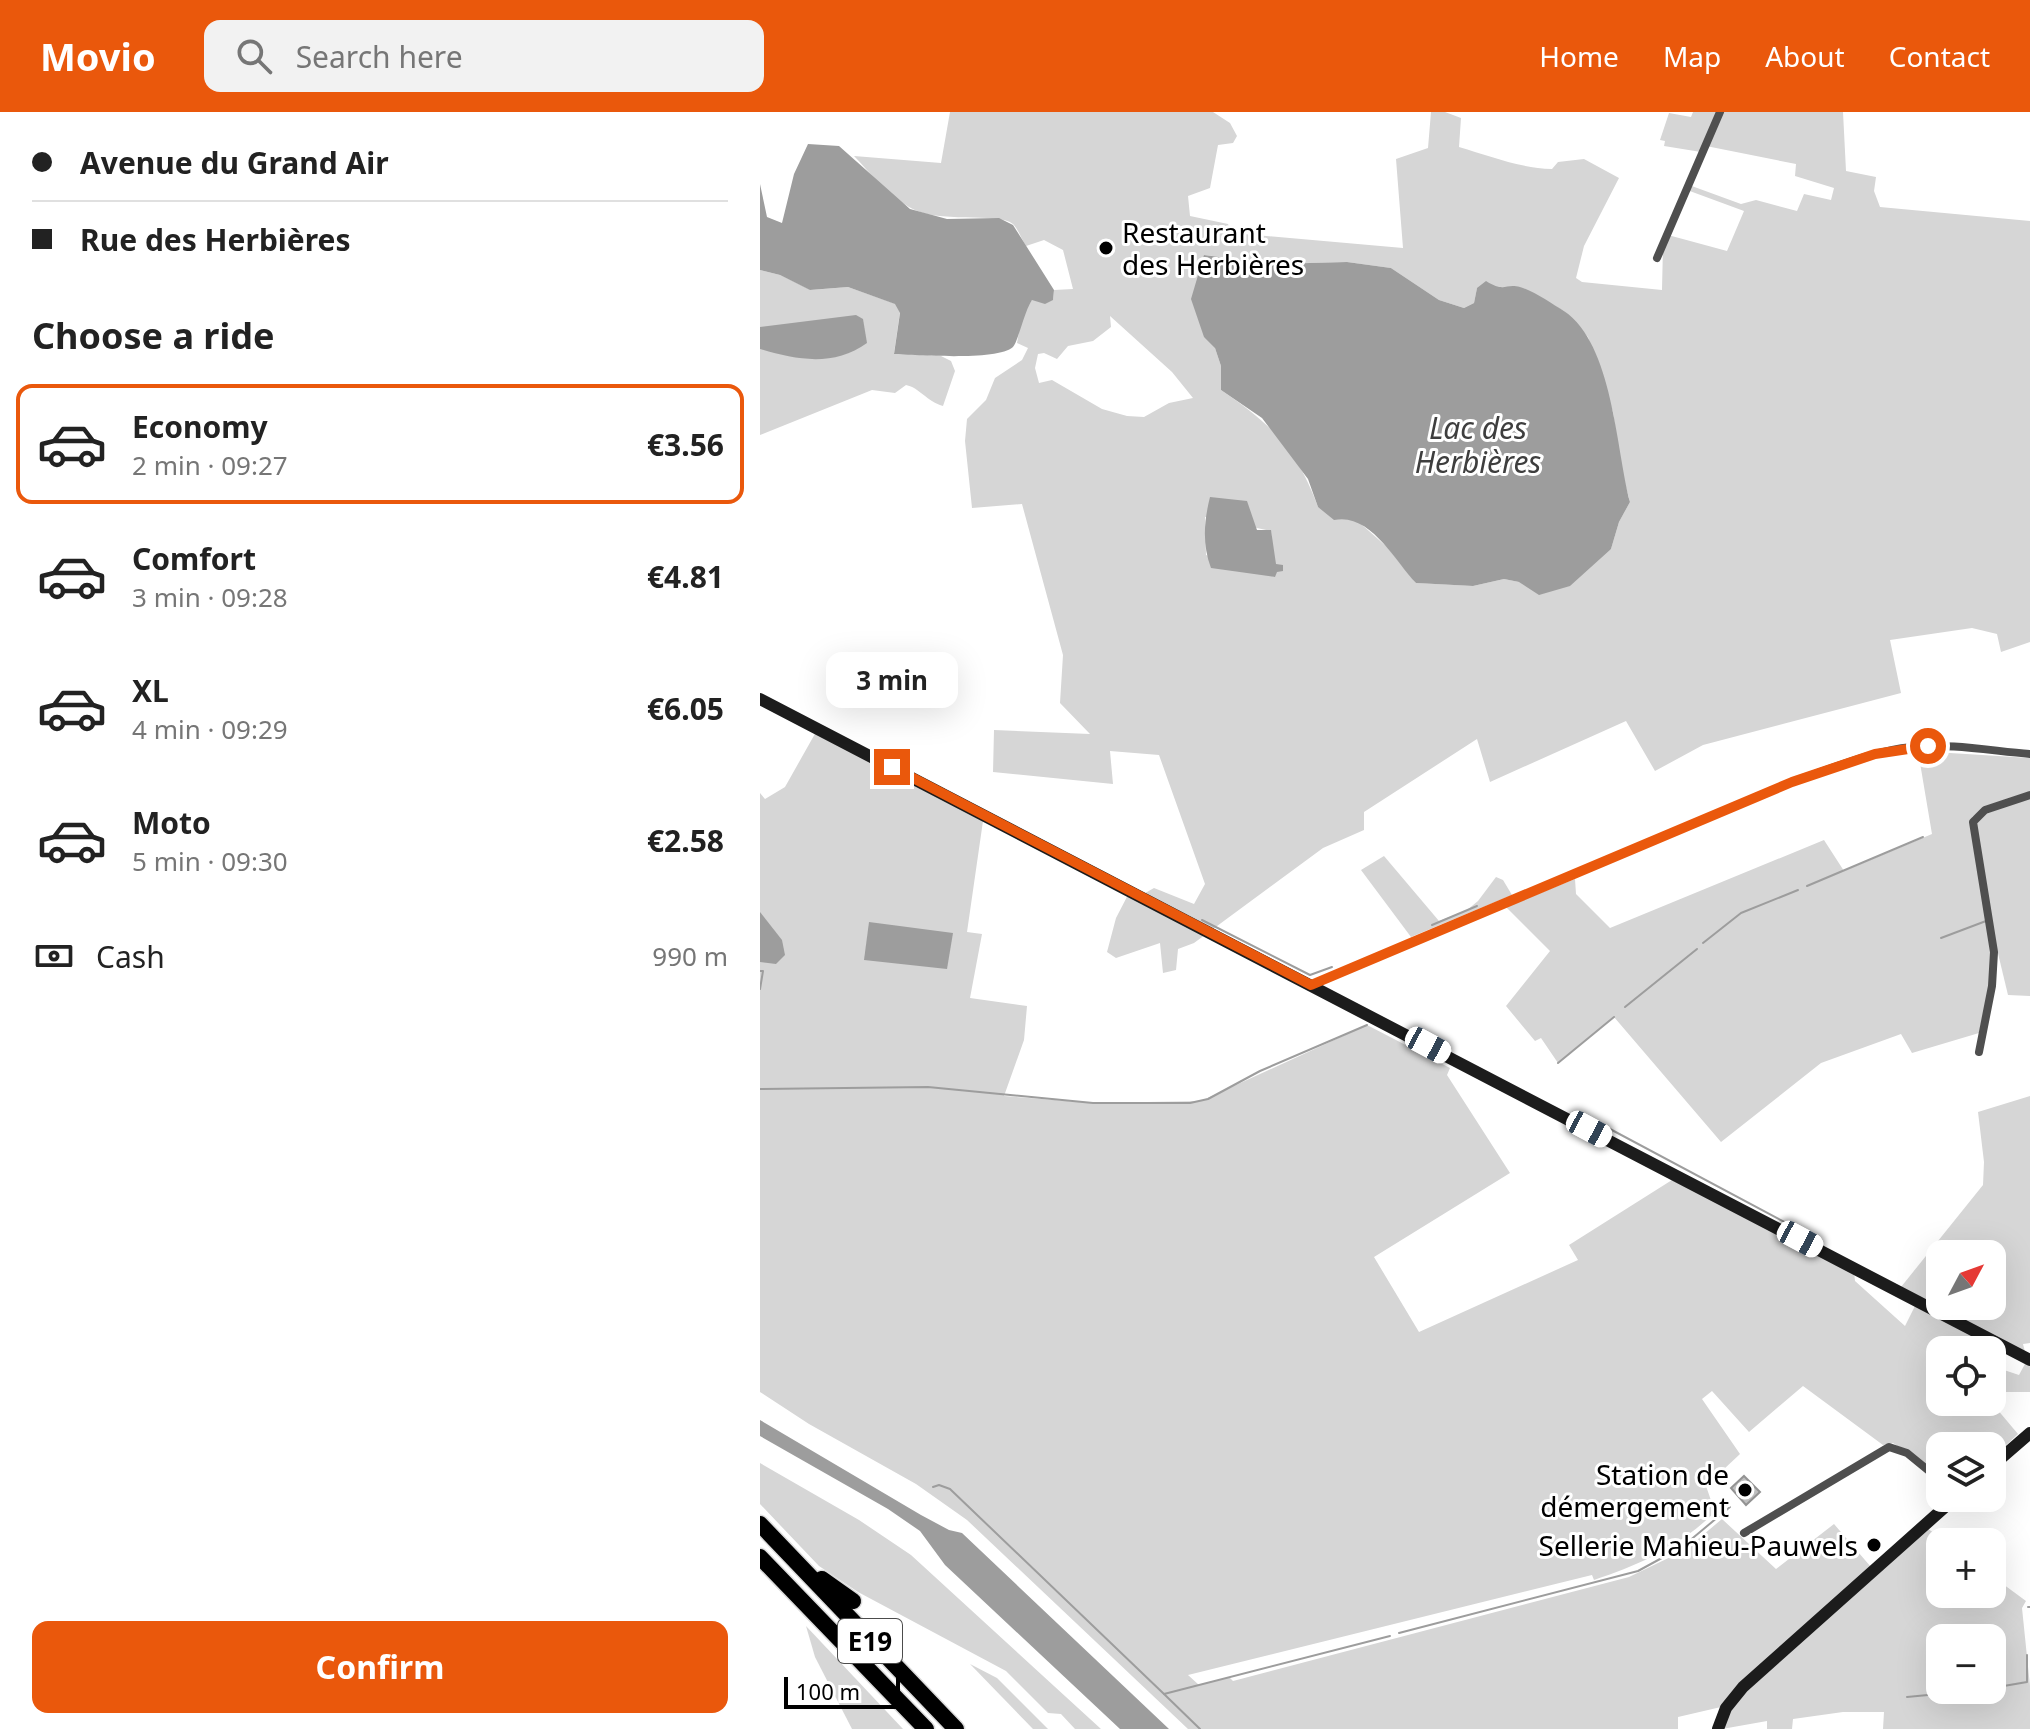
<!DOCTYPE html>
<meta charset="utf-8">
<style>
:root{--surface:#fff;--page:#f2f2f2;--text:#222;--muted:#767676;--line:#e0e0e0;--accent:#ea580c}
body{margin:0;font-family:"Noto Sans",sans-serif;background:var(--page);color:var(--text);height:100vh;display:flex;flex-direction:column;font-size:30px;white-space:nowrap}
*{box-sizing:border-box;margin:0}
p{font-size:26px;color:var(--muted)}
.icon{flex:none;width:44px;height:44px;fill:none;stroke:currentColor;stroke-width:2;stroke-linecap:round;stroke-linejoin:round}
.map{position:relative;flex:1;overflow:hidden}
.drawer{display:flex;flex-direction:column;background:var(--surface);width:760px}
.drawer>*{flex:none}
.guide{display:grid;align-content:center;height:176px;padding:0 32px;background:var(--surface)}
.needle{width:52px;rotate:49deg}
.controls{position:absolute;left:1166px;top:1128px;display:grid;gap:16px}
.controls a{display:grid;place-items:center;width:80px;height:80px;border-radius:16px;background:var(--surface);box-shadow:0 8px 32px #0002;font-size:40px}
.scale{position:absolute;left:24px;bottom:20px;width:116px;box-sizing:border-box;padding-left:8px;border:4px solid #000;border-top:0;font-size:22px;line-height:28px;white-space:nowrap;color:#000;-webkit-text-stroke:6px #fff;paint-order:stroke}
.end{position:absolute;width:36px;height:36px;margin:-18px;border:10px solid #ea580c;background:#fff;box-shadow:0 0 0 4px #fff}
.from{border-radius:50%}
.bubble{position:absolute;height:56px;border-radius:16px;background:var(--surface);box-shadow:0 8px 32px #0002;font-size:26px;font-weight:700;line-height:56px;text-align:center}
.car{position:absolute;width:24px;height:48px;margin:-24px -12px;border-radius:10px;box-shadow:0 0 6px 2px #0007;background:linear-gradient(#fff 24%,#345 0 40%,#fff 0 76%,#345 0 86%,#fff 0)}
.guide b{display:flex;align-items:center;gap:28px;height:76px;font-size:30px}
.guide b+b{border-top:2px solid var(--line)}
.guide i{width:20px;height:20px;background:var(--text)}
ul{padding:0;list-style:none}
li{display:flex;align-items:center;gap:24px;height:120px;margin:0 16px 12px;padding:0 16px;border:4px solid transparent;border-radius:16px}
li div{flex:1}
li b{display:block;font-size:30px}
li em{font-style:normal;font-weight:700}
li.on{border-color:var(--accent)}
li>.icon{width:72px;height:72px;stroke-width:1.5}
h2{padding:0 32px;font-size:36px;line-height:96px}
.pay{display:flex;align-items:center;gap:20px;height:88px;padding:0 32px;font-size:30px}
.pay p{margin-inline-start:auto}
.primary-button{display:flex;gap:16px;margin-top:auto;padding:16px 32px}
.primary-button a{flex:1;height:92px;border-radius:16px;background:var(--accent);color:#fff;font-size:32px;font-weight:700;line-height:92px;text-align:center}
header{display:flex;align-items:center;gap:48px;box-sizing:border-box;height:112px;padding:0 40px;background:var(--accent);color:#fff}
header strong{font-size:38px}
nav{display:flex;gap:44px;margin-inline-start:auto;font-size:28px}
.search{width:560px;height:72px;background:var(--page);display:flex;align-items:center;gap:20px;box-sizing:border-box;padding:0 28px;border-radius:16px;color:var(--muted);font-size:30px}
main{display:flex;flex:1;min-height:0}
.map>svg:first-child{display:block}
.green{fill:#d6d6d6;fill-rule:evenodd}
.water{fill:#9d9d9d}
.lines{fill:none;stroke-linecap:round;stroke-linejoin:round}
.stream{stroke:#9d9d9d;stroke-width:2}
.building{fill:#bfbfbf;stroke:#939393;stroke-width:2}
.highway-casing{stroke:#dbdbdb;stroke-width:19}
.street{stroke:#4f4f4f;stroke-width:8}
.secondary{stroke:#1c1c1c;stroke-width:12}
.highway{stroke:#000;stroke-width:16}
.route{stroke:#ea580c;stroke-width:10}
.poi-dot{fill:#000;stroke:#fff;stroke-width:3}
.labels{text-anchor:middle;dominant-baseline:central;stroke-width:6;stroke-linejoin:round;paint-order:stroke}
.shield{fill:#fff;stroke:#4c4c4c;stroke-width:2}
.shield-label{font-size:26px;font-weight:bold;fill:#000}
.poi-label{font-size:28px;fill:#000;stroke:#fff;text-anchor:end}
.water-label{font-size:30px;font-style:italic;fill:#3e3e3e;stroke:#fff}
</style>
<header>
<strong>Movio</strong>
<div class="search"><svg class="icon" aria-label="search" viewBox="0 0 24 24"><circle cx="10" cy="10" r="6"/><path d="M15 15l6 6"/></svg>Search here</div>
<nav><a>Home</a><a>Map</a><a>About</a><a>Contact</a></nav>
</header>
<main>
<section class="drawer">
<div class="guide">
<b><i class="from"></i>Avenue du Grand Air</b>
<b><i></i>Rue des Herbières</b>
</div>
<h2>Choose a ride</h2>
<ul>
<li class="on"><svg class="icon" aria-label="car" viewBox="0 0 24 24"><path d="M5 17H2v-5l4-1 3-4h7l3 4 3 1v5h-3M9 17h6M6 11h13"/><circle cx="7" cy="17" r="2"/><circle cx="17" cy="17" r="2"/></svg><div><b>Economy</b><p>2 min · 09:27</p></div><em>€3.56</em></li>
<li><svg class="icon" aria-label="car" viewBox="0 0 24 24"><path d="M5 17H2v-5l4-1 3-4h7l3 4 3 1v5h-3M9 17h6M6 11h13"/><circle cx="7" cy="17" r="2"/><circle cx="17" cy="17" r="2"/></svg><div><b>Comfort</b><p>3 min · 09:28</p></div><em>€4.81</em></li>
<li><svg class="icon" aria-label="car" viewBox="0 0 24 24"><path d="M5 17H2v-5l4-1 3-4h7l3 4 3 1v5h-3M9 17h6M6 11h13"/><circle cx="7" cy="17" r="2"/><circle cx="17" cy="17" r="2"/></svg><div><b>XL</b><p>4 min · 09:29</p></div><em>€6.05</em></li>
<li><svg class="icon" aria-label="car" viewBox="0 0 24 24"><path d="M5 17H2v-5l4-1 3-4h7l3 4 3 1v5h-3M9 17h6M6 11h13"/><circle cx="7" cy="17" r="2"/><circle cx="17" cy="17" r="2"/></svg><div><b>Moto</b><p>5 min · 09:30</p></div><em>€2.58</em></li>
</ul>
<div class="pay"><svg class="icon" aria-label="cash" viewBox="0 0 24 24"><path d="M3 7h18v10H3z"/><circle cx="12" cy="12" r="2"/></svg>Cash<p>990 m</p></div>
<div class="primary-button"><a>Confirm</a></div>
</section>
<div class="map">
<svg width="1270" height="1617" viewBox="0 0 1270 1617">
<rect width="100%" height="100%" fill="#fff"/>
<g class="green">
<path d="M190,0H453L470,11L477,24L473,31L458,33L450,76L428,84L430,104L468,112L472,121L643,136L636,47L668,36L671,0H685L701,6L699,35C730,44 759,56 792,57L798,50L824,47L859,66L824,134L816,166L822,170L902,178L903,134L908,123L967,139L984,99L927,78L929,73L981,92L996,88L1037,99L1044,82L1071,88L1074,76L1035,64L1036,52L946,34L960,0H1083L1086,59L1116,65L1114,79L1120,95L1270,109V530L1241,540L1237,522L1212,516L1130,528L1141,581L943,633L895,659L866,609L730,670L717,627L604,700V718L563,736L434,831L418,837L416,858L403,861L400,831L356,846L347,840L356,806L370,779L380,784L394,776L434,792L445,772L399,643L350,639L353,672L233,660L234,618L330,622L300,591L303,543L262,392L212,396L205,329L207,307L226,288L235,266L262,248L268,236L257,231L262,203L272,188H293L294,178L313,177L303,138L284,128L266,134C262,128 258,117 253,112C237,99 178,113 149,95C128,83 111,62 94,44L181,51ZM445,143L513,152L587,150L631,156L679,188L704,196L714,191L717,176L759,175L804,199L828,225L853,300L861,357L870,390L859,410L851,437L759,470L744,467L713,474L656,471L627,435L600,411L558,395C537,337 511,312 461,278V254L455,236ZM350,204L412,260L433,286L409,291L384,305L367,304L342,297L292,268L279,271L275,256L278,242L284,241L297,247L308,234L333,229L351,215ZM445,405L511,419L515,465L446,443Z"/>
<path d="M933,0H957L941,40L904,34L905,29L900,28L909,1L931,5Z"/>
<path d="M0,158L20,163L51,178L88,175L136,192L140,200L134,241L181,244L191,249L195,259L183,294C166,289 160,276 146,273L135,281L112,278L0,323Z"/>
<path d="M56,620L223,709L207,820L222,822L210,886L267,894L264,928L244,984L333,991L441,989L607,913L690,956L687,963L750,1061L614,1145L659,1220L818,1148L809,1133L912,1068L1094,1160L1095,1169L1145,1214L1156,1192L1231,1232L1228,1238H1180V1290H1231L1258,1322L1232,1346V1334H1180V1364L1133,1331L1123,1333L1043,1274L989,1320L952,1279L942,1287L980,1342L946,1374L955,1400C919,1435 881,1452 834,1468L832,1463L428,1563L439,1573L469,1565L473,1569L869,1465L925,1438L962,1407L1016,1457L1074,1412L1111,1455L961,1595L918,1605V1617H428L207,1408L156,1372L49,1312L0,1280V681L5,687L25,675Z"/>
<path d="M1158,639L1270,646V679L1212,705L1230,835L1231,863L1219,921L1152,941L1141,922L1061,951L961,1030L854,905L798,951L781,926L775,929L746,894L790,839L746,795L815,767L816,782L850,816L1064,728L1084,759L1172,722Z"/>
<path d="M1270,686V884L1248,883L1235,829L1215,713L1224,702Z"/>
<path d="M624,744L679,809L707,798L718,789L736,765L743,768L752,783L651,825L601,758Z"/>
<path d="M1270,984V1231L1263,1232L1265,1240L1141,1175L1223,1073L1224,1050L1218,1000ZM1180,1142H1232V1194H1180Z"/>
<path d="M1266,1250L1270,1252V1280H1232V1254L1259,1263Z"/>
<path d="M0,1351L99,1408L151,1443L341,1617H315L301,1602L288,1601L246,1559L98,1480L59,1454L0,1392Z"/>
<path d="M1167,1416L1186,1430H1180V1482H1232V1464L1266,1489L1262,1496L1270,1574V1617H1123L1124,1600H1083L1033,1607L1032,1617H1007V1609L962,1617L971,1593ZM1180,1526H1232V1578H1180Z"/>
<path d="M46,1514L143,1617H92L55,1545Z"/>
<path d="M210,1552L237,1566L288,1617H273Z"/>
</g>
<g class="water">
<path d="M48,32L79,34L150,97L187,107L239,106L253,113L294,178L293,188L285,192L272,188C264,200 258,230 253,235C238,249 157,243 134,242L140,201L135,192L88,175L50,178L20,163L0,158V72L7,105L22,111L34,62Z"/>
<path d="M444,143L513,152L587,150L631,156L679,188L704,196L714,191L717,176L726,169C745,181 745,171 760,175C774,179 792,192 804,199C853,232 856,337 870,390L859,410L851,437L810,474L779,483L759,470L744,467L713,474L656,471C635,449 610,400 574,408L558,395L548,367L502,306L461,278V254L455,236L444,225L431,187Z"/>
<path d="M96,203L103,207L107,231C74,255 36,248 0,237V215Z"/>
<path d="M450,385L487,389L497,418H511L516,452L523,453V459L517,460L515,465L451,456C442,432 444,409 450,385Z"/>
<path d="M0,800L22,828L25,843L16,852L0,850Z"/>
<path d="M109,810L193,821L187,857L104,848Z"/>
<path d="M0,1308L161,1403L189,1418L202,1421L409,1617H360L185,1453L160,1419L128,1397L0,1324Z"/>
</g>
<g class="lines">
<g class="stream">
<path d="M1047,774L1163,725"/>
<path d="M442,808L550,863L572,855"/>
<path d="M672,813L717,794"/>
<path d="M1181,826L1226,809"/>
<path d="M943,831L981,801L1038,778"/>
<path d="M0,859H3L0,877"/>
<path d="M865,895L937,837"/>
<path d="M798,951L854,905"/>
<path d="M0,977L168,975L333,991H430L448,987L500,959L607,913"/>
<path d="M820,1001L1047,1122"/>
<path d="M173,1375L179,1373L190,1377L404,1582L630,1524"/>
<path d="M1268,1495H1270"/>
<path d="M639,1521L878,1459L922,1435L970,1395"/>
<path d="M1232,1576L1267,1570V1543"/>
<path d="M404,1582L440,1617"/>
<path d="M1147,1585L1220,1578"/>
</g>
</g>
<path class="building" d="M984,1364L1000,1380L986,1393L971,1376Z"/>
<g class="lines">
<defs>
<g id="highway">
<path d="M0,1412L196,1617"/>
<path d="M0,1445L166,1617"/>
<path d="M62,1467L93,1489"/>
</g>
</defs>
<use href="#highway" class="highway-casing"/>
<g class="street">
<path d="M897,146L960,0"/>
<path d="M551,873L1032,670C1071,657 1111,639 1152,635C1190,631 1232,639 1270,642"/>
<path d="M1219,940L1232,874L1234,840L1213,710L1225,698L1270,683"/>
<path d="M984,1421L1129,1335L1147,1341L1180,1368"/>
</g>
<g class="secondary">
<path d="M0,587L1270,1248"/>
<path d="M1232,1354L1270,1321"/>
<path d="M958,1617L966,1596L983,1575L1195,1386"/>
</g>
<use href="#highway" class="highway"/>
</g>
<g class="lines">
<path class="route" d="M132,655L551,873L1032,670L1115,642L1168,634"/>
</g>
<g class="poi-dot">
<circle cx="346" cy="136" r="8"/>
<circle cx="985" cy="1378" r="8"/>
<circle cx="1114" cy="1433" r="8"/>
</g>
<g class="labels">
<rect class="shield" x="78" y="1507" width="64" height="44" rx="6"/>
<g class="shield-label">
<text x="110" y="1529">E19</text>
</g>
<g class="poi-label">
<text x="362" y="120" text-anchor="start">Restaurant<tspan x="362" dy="32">des Herbières</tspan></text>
<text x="969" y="1362">Station de<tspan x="969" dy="32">démergement</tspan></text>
<text x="1098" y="1433">Sellerie Mahieu-Pauwels</text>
</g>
<g class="water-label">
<text x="718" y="315">Lac des<tspan x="718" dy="34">Herbières</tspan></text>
</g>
</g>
</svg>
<div class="controls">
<a><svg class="needle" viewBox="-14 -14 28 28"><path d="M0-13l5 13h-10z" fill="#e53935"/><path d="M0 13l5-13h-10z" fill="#767676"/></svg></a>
<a><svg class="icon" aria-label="locate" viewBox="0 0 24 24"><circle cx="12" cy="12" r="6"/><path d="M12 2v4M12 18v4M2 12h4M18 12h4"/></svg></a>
<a><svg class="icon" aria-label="layers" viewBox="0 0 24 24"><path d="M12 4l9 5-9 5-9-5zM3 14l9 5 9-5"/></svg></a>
<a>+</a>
<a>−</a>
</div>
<div class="scale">100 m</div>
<i class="end from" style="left:1168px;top:634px"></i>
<i class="end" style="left:132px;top:655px"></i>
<div class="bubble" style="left:66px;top:540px;width:132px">3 min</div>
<i class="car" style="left:668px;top:933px;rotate:118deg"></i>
<i class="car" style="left:829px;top:1017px;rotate:118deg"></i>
<i class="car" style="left:1040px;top:1127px;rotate:118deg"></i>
</div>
</main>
